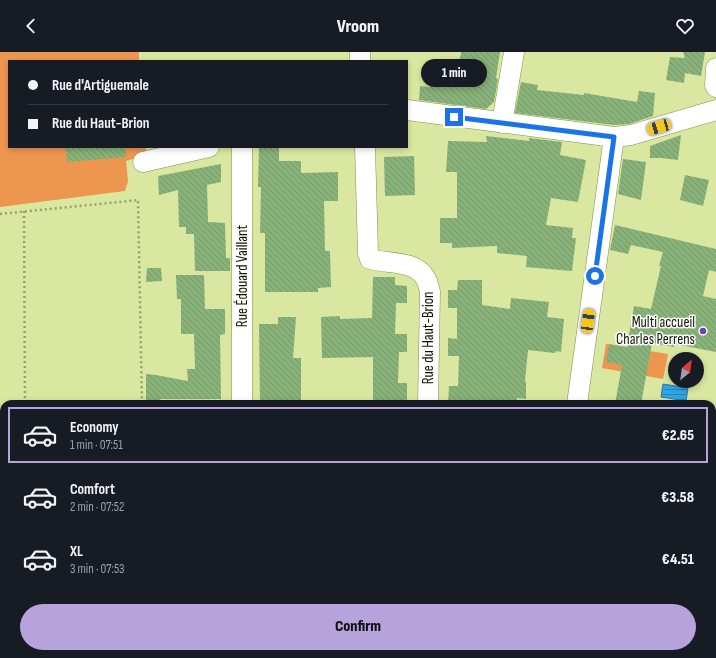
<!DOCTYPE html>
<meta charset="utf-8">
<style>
:root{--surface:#171b24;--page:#20242c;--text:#f1f3f6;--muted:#9ea1a6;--line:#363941;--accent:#b7a3db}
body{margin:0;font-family:"Sofia Sans Condensed",sans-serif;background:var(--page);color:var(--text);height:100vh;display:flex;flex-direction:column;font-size:15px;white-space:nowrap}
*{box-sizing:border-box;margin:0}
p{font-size:13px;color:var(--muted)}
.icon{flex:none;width:22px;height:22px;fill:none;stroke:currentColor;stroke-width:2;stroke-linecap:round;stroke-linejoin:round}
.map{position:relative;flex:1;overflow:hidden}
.sheet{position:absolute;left:0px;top:348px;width:716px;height:258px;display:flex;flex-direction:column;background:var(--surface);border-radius:12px 12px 0 0;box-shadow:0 2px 6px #0003}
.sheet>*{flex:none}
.hud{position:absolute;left:8px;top:8px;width:400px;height:88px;border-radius:0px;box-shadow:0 2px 6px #0003;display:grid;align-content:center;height:88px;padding:0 20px;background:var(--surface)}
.needle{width:26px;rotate:29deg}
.controls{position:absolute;left:668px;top:300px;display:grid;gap:8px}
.controls a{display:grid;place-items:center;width:36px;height:36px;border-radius:50%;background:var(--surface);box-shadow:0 2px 6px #0003;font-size:20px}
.end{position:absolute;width:18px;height:18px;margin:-9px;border:5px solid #1a73e8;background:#fff;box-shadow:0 0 0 2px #fff}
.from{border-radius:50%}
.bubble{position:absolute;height:28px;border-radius:14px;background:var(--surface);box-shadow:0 2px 6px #0003;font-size:13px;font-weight:800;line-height:28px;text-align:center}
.car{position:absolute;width:12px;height:24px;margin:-12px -6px;border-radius:5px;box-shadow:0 0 3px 1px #0007;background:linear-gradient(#f5c518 24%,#345 0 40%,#f5c518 0 76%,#345 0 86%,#f5c518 0)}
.hud b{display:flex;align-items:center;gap:14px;height:38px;font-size:15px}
.hud b+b{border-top:1px solid var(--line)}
.hud i{width:10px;height:10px;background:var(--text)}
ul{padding:7px 0 0;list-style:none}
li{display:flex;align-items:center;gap:12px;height:56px;margin:0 8px 6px;padding:0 12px;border:2px solid transparent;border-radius:0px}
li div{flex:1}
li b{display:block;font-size:15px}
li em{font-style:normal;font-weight:800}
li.current{border-color:var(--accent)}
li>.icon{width:36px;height:36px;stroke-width:1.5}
.primary-button{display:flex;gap:8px;margin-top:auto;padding:8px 20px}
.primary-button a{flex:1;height:46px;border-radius:24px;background:var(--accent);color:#111;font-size:16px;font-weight:800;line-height:46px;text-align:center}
header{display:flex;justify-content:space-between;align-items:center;height:52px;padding:0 20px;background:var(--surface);font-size:18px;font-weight:800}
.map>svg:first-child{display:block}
.grass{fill:url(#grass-dots)}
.garden{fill:#ed9650}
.water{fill:url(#water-rules);stroke:#277aa0}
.building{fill:url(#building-back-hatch)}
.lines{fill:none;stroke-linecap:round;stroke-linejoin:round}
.minor-casing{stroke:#838f4c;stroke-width:21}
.major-casing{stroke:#838f4c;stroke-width:23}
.path{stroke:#959f6a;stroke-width:2.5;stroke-dasharray:2 3;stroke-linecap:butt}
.minor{stroke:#fff;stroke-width:20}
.major{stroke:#fff;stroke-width:22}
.route{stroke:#1a73e8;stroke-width:5}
.poi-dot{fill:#7042b9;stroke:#fff;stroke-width:1.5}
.labels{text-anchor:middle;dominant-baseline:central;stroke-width:3;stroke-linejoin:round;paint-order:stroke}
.street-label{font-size:15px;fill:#101300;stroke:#fff}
.poi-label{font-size:15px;fill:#101300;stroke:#fff;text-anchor:end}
</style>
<header><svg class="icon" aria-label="back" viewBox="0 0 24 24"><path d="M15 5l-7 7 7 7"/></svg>Vroom<svg class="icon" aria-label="heart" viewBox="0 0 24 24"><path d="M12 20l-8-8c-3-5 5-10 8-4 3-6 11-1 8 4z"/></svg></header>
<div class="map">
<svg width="716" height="606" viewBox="0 0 716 606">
<defs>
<pattern id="grass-dots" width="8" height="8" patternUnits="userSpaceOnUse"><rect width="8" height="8" fill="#ed9650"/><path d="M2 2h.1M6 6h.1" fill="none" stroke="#ca8044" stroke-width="1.8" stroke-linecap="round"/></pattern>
<pattern id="water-rules" width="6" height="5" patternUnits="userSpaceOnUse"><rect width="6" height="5" fill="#31a6e4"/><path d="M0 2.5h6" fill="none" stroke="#2886b6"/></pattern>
<pattern id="building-back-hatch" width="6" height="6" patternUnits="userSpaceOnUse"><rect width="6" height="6" fill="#88b279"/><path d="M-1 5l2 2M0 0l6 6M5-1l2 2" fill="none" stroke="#749867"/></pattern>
</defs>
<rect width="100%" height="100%" fill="#d9e7a0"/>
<path class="grass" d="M675,602H704L706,606H673Z"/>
<g class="garden">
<path d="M0,0H139V9H9V95H146V103L126,109L128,129L125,139L0,155Z"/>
<path d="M606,292L668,302L663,327L602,316Z"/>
</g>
<path class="water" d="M663,332L688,336L686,349L661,345Z"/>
<g class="building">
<path d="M461,0H500L496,26L498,27L494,50L486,57L419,48L420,34L430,35L431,17L458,21Z"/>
<path d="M683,0H705L701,24L690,22L689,20V22L685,21L684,31L666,28L670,5L685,6Z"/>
<path d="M521,30L538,33L537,38L584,43V41L637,50L639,39L655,41L653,64L629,72L614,73L515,61Z"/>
<path d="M681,83L678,108L661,106H650V94Z"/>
<path d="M486,84L529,89V86L562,90L560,103L586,108L578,150L551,146L546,173L573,176L572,186H576L572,219L526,215L527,204L497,201V194L452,196V191H440V166H457V120H446L448,89L487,90Z"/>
<path d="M66,95H125L126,105L67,110Z"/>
<path d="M259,95H279V109H301V121L338,120V149H324L325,199H330L331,235L318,236V240H265V181H260L261,135H258Z"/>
<path d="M414,104L415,143L385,144L384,105Z"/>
<path d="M623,107L646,110L641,148L618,142Z"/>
<path d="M221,112V130L207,133L208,170L225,171L226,206H230V219H195L194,182H186V175H179L178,138L159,143L158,124Z"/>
<path d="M685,123L709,128L703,154L680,148Z"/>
<path d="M615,173L716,197V220L709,218L703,244L716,247V300L675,292L674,295L652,291L641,352H615L622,313L606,310L609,292L627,295L634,254L651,257L661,214H659L663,200L631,193L628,202L610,198Z"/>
<path d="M147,216H161L162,229L146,230Z"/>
<path d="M176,223H204L205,257H225V282L220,283L221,347H160V352H146V322L156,323L188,329L187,317H195L194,282H181V247H177Z"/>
<path d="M373,225H395V233L407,234V251H396L395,282H407V300H399L398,331H407V348H398V352H373V305L322,306L321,265L340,264V267L372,266Z"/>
<path d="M458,228H482V253L510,257L511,246L549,250L547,265L564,267L561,300L556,299L555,301L528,298L525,329L526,330V347L517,346L516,352H448L449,334H458L459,304H448V286L457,287V256H448V238H457Z"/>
<path d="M278,265H296L293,306H301V352H260L259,272H278Z"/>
</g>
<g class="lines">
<defs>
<g id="minor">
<path d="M360,9V0"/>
<path d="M716,16L715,33L716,35"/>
<path d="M407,58L614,85L631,83L716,58"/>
<path d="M502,71L514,0"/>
<path d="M242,95V352"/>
<path d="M365,95L368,201L370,207C388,212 416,208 426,227C428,231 429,236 430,240L428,352"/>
<path d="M143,110L209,95"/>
<path d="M577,352L614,85"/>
<path d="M712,523L716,519"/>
<path d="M242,602V606"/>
<path d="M416,602V606"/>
</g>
<g id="major">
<path d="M712,585L716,589"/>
<path d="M582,602L602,606"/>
<path d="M339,606L360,602"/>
<path d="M654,606L655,602"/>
</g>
</defs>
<use href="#minor" class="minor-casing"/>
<use href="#major" class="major-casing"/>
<g class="path">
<path d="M24,159L25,352"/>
<path d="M0,162L138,148L142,352"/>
<path d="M712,558L716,559"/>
<path d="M26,602V606"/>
<path d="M145,606L146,602"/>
<path d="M630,606L631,602"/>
</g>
<use href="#minor" class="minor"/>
<use href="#major" class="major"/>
</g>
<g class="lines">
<path class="route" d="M454,65L614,85L595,224"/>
</g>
<circle class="poi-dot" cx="703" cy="279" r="4"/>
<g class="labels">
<g class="street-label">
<text transform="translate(242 224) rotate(-90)">Rue Édouard Vaillant</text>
<text transform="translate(428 286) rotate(-90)">Rue du Haut-Brion</text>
</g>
<g class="poi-label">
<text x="695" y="270">Multi accueil<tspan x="695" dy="17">Charles Perrens</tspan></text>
</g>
</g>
</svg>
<div class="controls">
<a><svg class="needle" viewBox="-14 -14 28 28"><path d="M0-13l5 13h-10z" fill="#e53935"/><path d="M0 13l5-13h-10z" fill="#9ea1a6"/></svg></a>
</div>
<i class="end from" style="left:595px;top:224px"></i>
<i class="end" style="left:454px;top:65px"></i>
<div class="bubble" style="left:421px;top:7px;width:66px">1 min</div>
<i class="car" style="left:659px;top:75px;rotate:254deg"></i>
<i class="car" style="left:588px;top:269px;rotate:8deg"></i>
<div class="hud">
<b><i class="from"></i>Rue d'Artiguemale</b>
<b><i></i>Rue du Haut-Brion</b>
</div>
<section class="sheet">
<ul>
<li class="current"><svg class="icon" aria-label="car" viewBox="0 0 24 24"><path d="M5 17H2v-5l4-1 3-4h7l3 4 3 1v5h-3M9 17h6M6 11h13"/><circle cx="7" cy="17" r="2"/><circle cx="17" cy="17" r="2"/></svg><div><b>Economy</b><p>1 min · 07:51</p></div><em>€2.65</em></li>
<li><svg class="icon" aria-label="car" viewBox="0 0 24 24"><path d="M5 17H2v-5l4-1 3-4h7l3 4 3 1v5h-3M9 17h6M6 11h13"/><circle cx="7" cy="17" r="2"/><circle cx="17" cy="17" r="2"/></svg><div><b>Comfort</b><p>2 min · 07:52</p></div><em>€3.58</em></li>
<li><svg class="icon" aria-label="car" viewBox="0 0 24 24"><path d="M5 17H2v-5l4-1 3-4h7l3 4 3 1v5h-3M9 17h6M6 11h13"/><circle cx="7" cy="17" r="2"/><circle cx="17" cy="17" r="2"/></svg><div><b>XL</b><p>3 min · 07:53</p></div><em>€4.51</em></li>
</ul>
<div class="primary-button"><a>Confirm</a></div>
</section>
</div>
